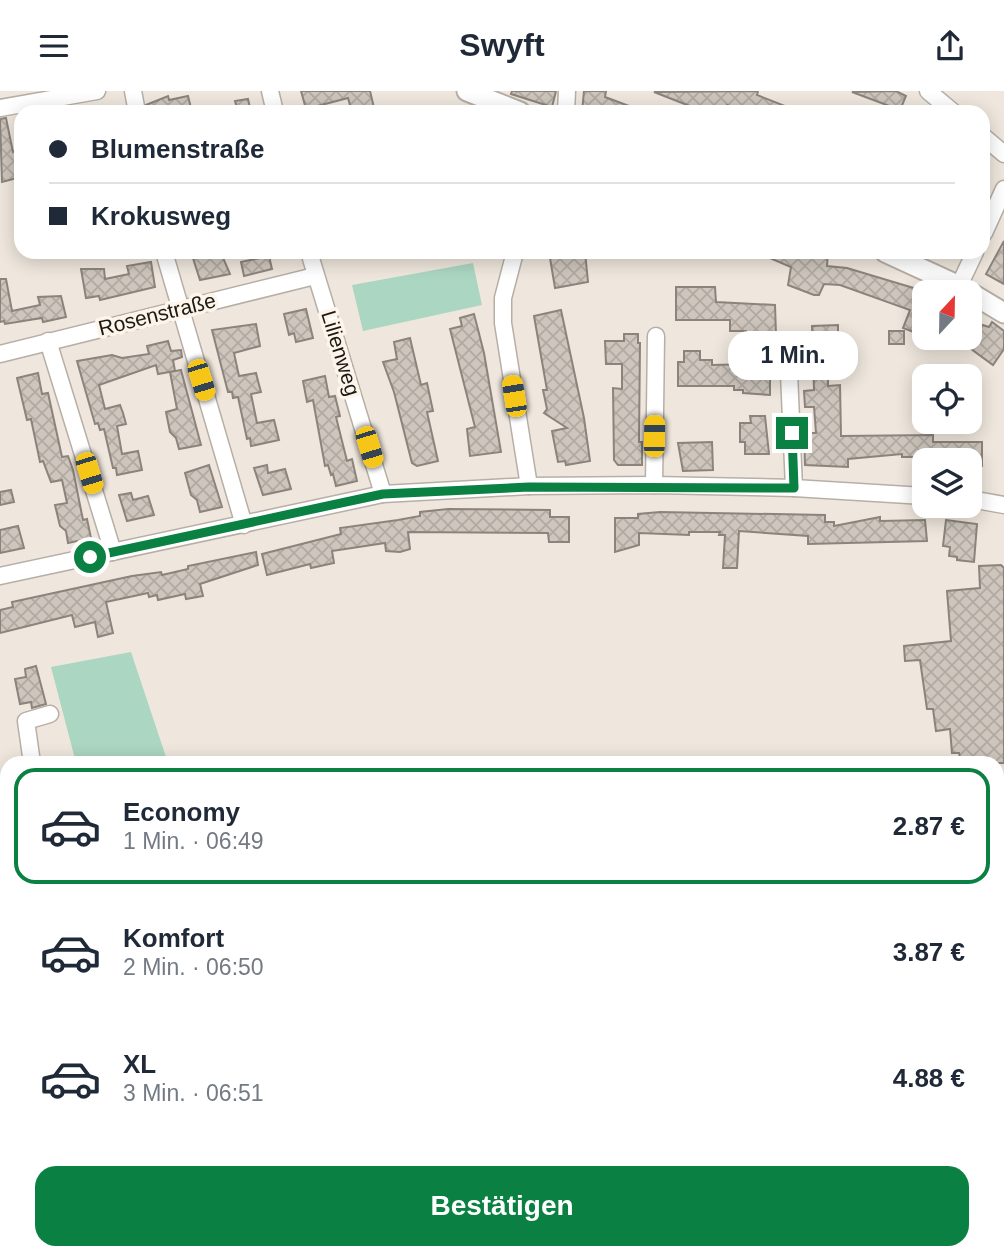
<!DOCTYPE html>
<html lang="de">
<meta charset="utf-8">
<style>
:root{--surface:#fff;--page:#f2f2f3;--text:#1f2937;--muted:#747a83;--line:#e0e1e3;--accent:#0b8043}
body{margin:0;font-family:Arial,sans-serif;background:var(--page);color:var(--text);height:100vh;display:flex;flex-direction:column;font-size:26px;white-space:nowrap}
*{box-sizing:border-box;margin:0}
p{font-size:23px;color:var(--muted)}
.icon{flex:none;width:38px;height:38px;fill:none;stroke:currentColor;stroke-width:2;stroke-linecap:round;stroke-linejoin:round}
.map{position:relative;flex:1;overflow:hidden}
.details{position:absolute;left:0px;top:665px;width:1004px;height:504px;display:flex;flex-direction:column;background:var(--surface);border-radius:21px 21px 0 0;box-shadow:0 4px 18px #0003}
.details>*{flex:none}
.banner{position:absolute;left:14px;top:14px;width:976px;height:154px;border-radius:21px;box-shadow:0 4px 18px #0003;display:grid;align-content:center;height:154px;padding:0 35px;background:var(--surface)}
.needle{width:46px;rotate:22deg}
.fabs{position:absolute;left:912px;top:189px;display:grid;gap:14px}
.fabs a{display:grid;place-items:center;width:70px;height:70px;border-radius:14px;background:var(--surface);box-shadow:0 4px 18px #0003;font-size:35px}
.end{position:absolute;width:32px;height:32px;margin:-16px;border:9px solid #0b8043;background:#fff;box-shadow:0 0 0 4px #fff}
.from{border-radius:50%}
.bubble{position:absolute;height:49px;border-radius:21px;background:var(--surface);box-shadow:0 4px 18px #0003;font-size:23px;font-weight:700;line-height:49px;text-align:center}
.car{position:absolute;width:21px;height:42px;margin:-21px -10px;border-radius:9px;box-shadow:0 0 5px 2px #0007;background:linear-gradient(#f5c518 24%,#345 0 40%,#f5c518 0 76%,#345 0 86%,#f5c518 0)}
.banner b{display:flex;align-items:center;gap:24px;height:66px;font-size:26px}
.banner b+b{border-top:2px solid var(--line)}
.banner i{width:18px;height:18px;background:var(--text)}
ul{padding:12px 0 0;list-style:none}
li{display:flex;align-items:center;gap:21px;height:116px;margin:0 14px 10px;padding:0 21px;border:4px solid transparent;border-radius:21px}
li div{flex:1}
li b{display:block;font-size:26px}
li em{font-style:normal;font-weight:700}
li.active{border-color:var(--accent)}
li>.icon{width:63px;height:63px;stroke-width:1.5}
.primary-button{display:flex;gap:14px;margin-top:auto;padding:14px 35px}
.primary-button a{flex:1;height:80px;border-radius:21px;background:var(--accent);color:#fff;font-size:28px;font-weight:700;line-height:80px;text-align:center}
header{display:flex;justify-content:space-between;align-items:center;height:91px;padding:0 35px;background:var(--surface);font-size:32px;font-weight:700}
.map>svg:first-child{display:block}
.green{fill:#abd6c1}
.building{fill:url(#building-cross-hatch);stroke:#8c847c;stroke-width:2}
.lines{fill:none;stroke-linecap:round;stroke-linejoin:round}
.minor-casing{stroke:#b7afa6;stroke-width:19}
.tertiary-casing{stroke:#b7afa6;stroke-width:23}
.minor{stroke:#fff;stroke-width:16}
.tertiary{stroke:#fff;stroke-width:19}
.rail-casing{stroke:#807b74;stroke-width:7}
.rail{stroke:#fdf4ea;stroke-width:4.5;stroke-dasharray:13;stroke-linecap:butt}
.route{stroke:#0b8043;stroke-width:9}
.labels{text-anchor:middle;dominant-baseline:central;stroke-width:7;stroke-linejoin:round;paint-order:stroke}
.street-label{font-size:21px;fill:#1b1915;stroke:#fdf4ea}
</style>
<header><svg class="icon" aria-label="menu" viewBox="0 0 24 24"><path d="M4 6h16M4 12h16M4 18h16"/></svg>Swyft<svg class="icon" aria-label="share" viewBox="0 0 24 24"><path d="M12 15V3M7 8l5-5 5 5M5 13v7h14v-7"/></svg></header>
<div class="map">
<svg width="1004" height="1169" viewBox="0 0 1004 1169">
<defs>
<pattern id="building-cross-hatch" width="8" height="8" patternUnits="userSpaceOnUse" patternTransform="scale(1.75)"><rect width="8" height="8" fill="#cec6bd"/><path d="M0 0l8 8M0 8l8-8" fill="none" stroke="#b0aaa2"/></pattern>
</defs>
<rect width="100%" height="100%" fill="#efe7dd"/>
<g class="green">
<path d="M473,172L482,214L363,240L352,194Z"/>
<path d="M131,561L168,672H76L51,576Z"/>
</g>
<g class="building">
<path d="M301,0H370L375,21H352L348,7L306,18Z"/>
<path d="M512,0H556L552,16L511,3Z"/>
<path d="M584,0H606L605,6L645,21H582Z"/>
<path d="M758,0L757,4L800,21H748L727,14L725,21H705L654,1Z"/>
<path d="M896,0L906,5L900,19L852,1Z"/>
<path d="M168,5L169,9L188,5L192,21H147L146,14Z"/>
<path d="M248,8L251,21H238L235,10Z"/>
<path d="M6,27L13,61L21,59V86L2,91L0,28Z"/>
<path d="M1004,150V193L986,183Z"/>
<path d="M191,161H204V165L221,162L230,183L200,189Z"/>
<path d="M549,161H585L588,191L555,197Z"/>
<path d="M756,161H828L827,175L847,177L927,201H924V245L903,237L910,219L840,194L824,193L819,204H814L788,194L791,176Z"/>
<path d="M269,165L272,178L244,185L241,171Z"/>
<path d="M151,171L155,196L100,209L99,205L86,207L81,178H104L105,188L129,183L127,175Z"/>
<path d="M0,188H6L12,220L40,214L38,206L61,205L66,226L43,231L42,227L5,233L4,230L0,231Z"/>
<path d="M676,196H715L716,211L775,214L776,244H765V273H770V304L743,302V299H734V295H678V271H684V260H700V269H712V274L752,273L751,244H747L746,240H730V229H676Z"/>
<path d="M306,218L313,247L296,251L294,242L289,244L284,223Z"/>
<path d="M561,219L584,327L590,370L566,374L565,370L558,371L552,340L567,337L544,322L547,318L543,299H547L534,225Z"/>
<path d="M474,223L484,262L501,361L470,365L467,338L475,336L450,238L462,235L460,227Z"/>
<path d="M970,230L989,236L992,231L1004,240V258L993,274L956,247H970Z"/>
<path d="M256,233L260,255L234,262L239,285L256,282L258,290L261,301L251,303L257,332L274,329L279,349L251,355L250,347L247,348L238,306L233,307L232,301H228L212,239Z"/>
<path d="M838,234V259H829L828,263V295L840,294L841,345L933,344V351H982V375H970V369H931V366H902V363L848,368V376L805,374L804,342H816L814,316H805L804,300L814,299L812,235Z"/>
<rect x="889" y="240" width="15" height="13"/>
<path d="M624,243H638V252H640L639,351H642V374H618L614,369L613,297L622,298V273H606L605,250H624Z"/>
<path d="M410,247L421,294L427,292L433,320L427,321L438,370L417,375L412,372L394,301L383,271L397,268L394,251Z"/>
<path d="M168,250L171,260L181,259L182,266L173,269L175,280L158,283L156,274L99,294L105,318L120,314L123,322L126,333L117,335L122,363L138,360L142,379L117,384L116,377H113L104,338L100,339L98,332L95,333L77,270L112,264L122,267L149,263L147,255Z"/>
<path d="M181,279L201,354L179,358L176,347L170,341L166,321L177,318L170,281Z"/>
<path d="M38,282L42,303L48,302L62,366L68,365L73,379L83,429L87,428L91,447L68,452L66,440L60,435L55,414L67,412L62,389L51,391L43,370L40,371L31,328L27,329L17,287Z"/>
<path d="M325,285L329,306L335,305L340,325L336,326L347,370L352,368L357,390L336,395L333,383L331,384L328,374L325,375L313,309L307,311L303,290Z"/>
<path d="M750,325H765L769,363H745V351H740V332H751Z"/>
<path d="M712,351L713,379L683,380L678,352Z"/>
<path d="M209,374L222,416L200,421L197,409L191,404L185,382Z"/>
<path d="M267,374L268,382L285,378L291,398L263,404L254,377Z"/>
<path d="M11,399L14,411L0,414V401Z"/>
<path d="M131,402L133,409L148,405L154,424L127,430L119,404Z"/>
<path d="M448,418L550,419V426H569V451H549L548,442L408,441L410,458L400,461L386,460L385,452L332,460L334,472L311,477L310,473L267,484L262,463L341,443L340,437L398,429L420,425V421Z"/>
<path d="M660,421L825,424V431H834V435L880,426V430L925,429L927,450L808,453V445L739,440L737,477H723L725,444H719L720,441H689V444L639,442V454L615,461V427H638V423Z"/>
<path d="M946,429L977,433L974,471L957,469V466L949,465L950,456L943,455Z"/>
<path d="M18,435L24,457L0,462V439Z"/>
<path d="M256,461L258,474L200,493L203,505L186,508L185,503L158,509L157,504L149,506L148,502L106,511L113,542L98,546L95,531L75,536L72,524L0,542V519L13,516L12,511L132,485L161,481L162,484L188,478V475Z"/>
<path d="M1001,474L1004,477V672H961L959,662H952L950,638L936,640L933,618H927L920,569L905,570L904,555L951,550L947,500L980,497L979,475Z"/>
<path d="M36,575L46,613L32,617L31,611L20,613L15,588L26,586L25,578Z"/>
</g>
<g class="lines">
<defs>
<g id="minor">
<path d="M133,0L137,21"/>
<path d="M270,0L275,21"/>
<path d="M928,0L953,21"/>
<path d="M0,17L97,0"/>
<path d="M566,21L567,0"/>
<path d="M984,46L1004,63"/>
<path d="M984,142L1004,98"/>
<path d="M164,161L244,434"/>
<path d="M309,161L383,403"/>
<path d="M515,161L503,207V232L529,395"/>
<path d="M959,195L975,161"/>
<path d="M48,250L113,461"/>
<path d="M788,259L794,397"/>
<path d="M0,263L315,185"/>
<path d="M654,394L656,245"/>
<path d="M970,408L1004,414"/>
<path d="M0,485L383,403L529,395L654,394L794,397L924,405"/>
<path d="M32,672L26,630L50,623"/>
<path d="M0,733L7,734"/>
</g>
<g id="tertiary">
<path d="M467,0L520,21"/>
<path d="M885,161L959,195L1004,222"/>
</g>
</defs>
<use href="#minor" class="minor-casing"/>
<use href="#tertiary" class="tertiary-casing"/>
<use href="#minor" class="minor"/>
<use href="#tertiary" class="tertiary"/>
<defs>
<g id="rail">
<path d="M998,836L1004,832"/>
<path d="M531,1169L540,1162"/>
<path d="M546,1169L556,1162"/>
</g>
</defs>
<use href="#rail" class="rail-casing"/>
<use href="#rail" class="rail"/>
</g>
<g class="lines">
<path class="route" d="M90,466L383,403L529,396L794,397L792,342"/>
</g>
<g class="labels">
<g class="street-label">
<text transform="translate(157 223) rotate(-14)">Rosenstraße</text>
<text transform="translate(341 262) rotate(73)">Lilienweg</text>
</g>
</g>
</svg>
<div class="fabs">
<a><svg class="needle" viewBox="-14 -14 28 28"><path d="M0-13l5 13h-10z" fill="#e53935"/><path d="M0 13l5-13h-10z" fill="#747a83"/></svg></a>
<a><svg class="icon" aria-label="locate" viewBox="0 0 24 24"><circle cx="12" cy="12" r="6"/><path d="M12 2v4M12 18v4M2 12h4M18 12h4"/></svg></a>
<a><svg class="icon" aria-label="layers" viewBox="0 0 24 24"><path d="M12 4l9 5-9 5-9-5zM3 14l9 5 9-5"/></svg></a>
</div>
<i class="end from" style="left:90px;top:466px"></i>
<i class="end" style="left:792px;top:342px"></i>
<div class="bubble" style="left:728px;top:240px;width:130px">1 Min.</div>
<i class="car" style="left:201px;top:289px;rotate:163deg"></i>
<i class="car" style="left:514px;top:305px;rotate:351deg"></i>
<i class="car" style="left:654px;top:345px;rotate:1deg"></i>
<i class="car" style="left:369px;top:356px;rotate:163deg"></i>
<i class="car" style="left:89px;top:382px;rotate:163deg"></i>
<div class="banner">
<b><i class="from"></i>Blumenstraße</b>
<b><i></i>Krokusweg</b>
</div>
<section class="details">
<ul>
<li class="active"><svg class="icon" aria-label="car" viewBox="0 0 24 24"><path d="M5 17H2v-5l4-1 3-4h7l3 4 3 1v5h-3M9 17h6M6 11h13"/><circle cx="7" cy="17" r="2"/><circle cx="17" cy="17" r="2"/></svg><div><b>Economy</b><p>1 Min. · 06:49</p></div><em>2.87 €</em></li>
<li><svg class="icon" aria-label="car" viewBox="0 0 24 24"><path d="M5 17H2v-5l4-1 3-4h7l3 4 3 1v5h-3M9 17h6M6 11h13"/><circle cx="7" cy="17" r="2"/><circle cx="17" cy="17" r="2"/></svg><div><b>Komfort</b><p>2 Min. · 06:50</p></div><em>3.87 €</em></li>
<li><svg class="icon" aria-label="car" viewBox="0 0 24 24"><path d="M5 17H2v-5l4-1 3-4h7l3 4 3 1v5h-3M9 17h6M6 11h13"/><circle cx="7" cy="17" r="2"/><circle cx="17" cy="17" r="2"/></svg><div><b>XL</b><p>3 Min. · 06:51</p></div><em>4.88 €</em></li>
</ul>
<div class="primary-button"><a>Bestätigen</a></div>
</section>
</div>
